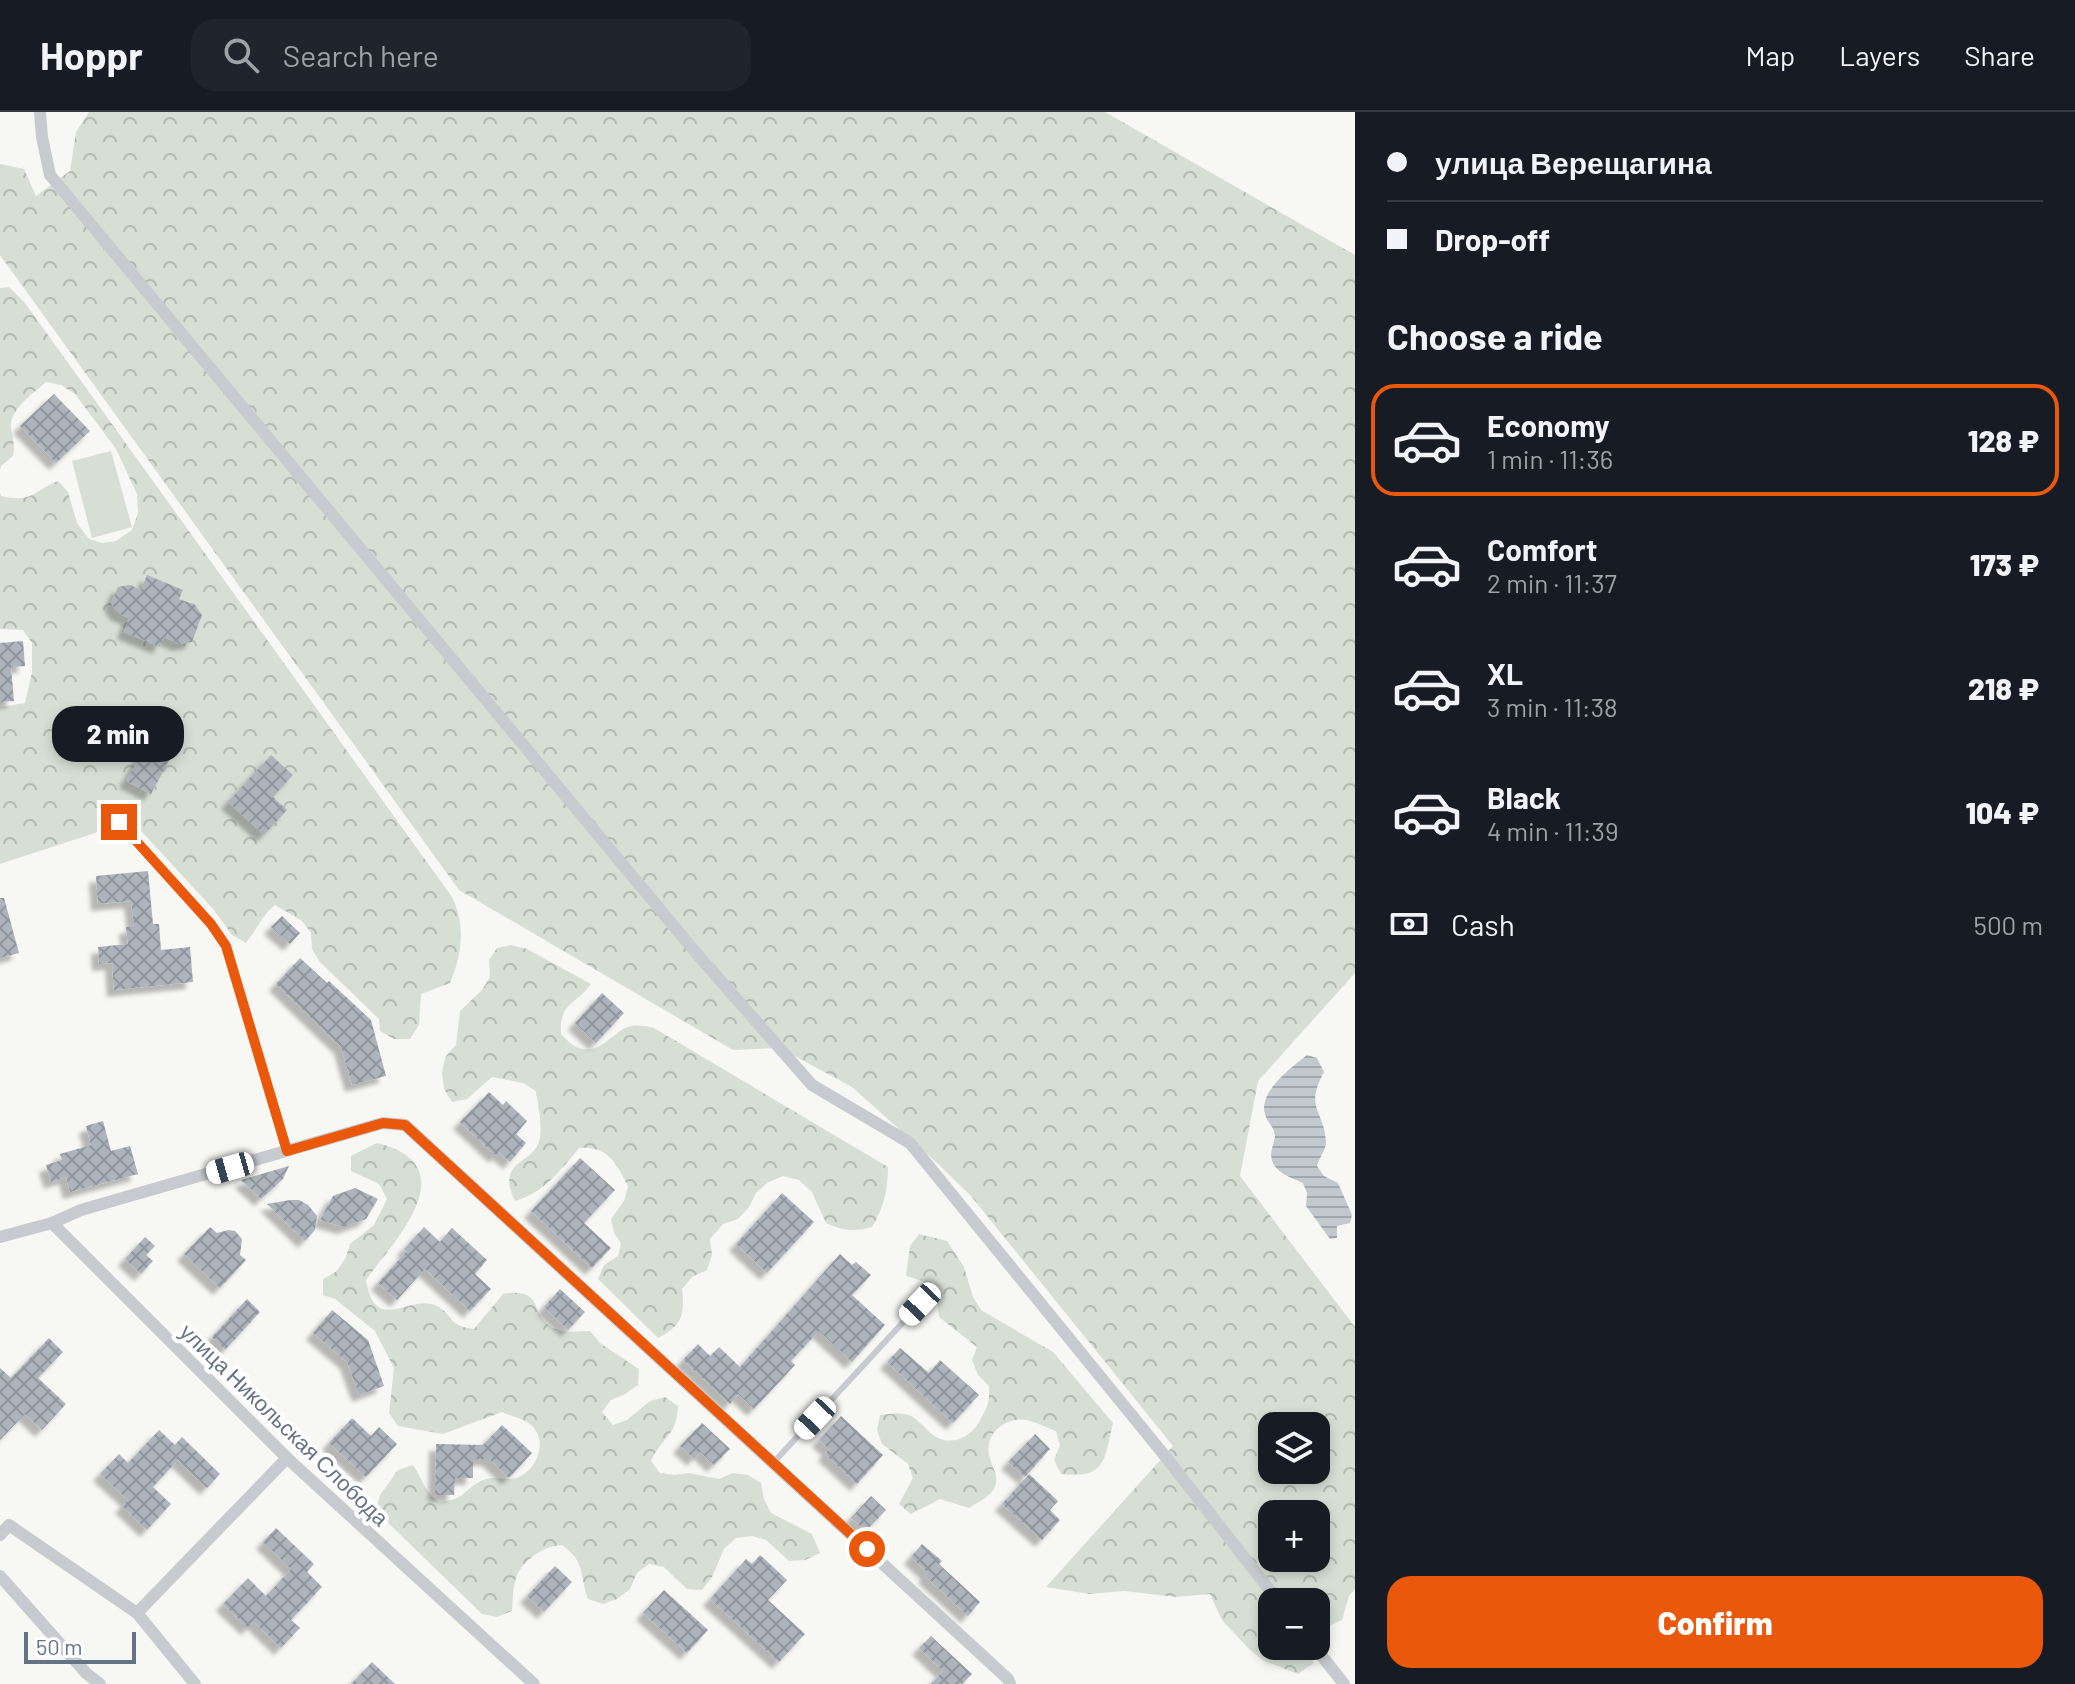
<!DOCTYPE html>
<meta charset="utf-8">
<style>
:root{--surface:#171b24;--page:#20242c;--text:#f1f3f6;--muted:#9ea1a6;--line:#363941;--accent:#ea580c}
body{margin:0;font-family:Barlow,sans-serif;background:var(--page);color:var(--text);height:100vh;display:flex;flex-direction:column;font-size:30px;white-space:nowrap}
*{box-sizing:border-box;margin:0}
p{font-size:26px;color:var(--muted)}
.icon{flex:none;width:44px;height:44px;fill:none;stroke:currentColor;stroke-width:2;stroke-linecap:round;stroke-linejoin:round}
.map{position:relative;flex:1;overflow:hidden}
.sheet{display:flex;flex-direction:column;background:var(--surface);width:720px}
.sheet>*{flex:none}
.hud{display:grid;align-content:center;height:176px;padding:0 32px;background:var(--surface)}
.controls{position:absolute;left:1258px;top:1300px;display:grid;gap:16px}
.controls a{display:grid;place-items:center;width:72px;height:72px;border-radius:16px;background:var(--surface);box-shadow:0 4px 12px #0003;font-size:40px}
.scale{position:absolute;left:24px;bottom:20px;width:112px;box-sizing:border-box;padding-left:8px;border:4px solid #657386;border-top:0;font-size:22px;line-height:28px;white-space:nowrap;color:#657386;-webkit-text-stroke:6px #fff;paint-order:stroke}
.end{position:absolute;width:36px;height:36px;margin:-18px;border:10px solid #ea580c;background:#fff;box-shadow:0 0 0 4px #fff}
.from{border-radius:50%}
.bubble{position:absolute;height:56px;border-radius:24px;background:var(--surface);box-shadow:0 4px 12px #0003;font-size:26px;font-weight:800;line-height:56px;text-align:center}
.car{position:absolute;width:24px;height:48px;margin:-24px -12px;border-radius:10px;box-shadow:0 0 6px 2px #0007;background:linear-gradient(#fff 24%,#345 0 40%,#fff 0 76%,#345 0 86%,#fff 0)}
.hud b{display:flex;align-items:center;gap:28px;height:76px;font-size:30px}
.hud b+b{border-top:2px solid var(--line)}
.hud i{width:20px;height:20px;background:var(--text)}
ul{padding:0;list-style:none}
li{display:flex;align-items:center;gap:24px;height:112px;margin:0 16px 12px;padding:0 16px;border:4px solid transparent;border-radius:24px}
li div{flex:1}
li b{display:block;font-size:30px}
li em{font-style:normal;font-weight:800}
li.current{border-color:var(--accent)}
li>.icon{width:72px;height:72px;stroke-width:1.5}
h2{padding:0 32px;font-size:36px;line-height:96px}
.pay{display:flex;align-items:center;gap:20px;height:88px;padding:0 32px;font-size:30px}
.pay p{margin-inline-start:auto}
.button{display:flex;gap:16px;margin-top:auto;padding:16px 32px}
.button a{flex:1;height:92px;border-radius:24px;background:var(--accent);color:#fff;font-size:32px;font-weight:800;line-height:92px;text-align:center}
header{display:flex;align-items:center;gap:48px;box-sizing:border-box;height:112px;padding:0 40px;background:var(--surface);border-bottom:2px solid var(--line)}
header strong{font-size:38px}
nav{display:flex;gap:44px;margin-inline-start:auto;font-size:28px}
.search{width:560px;height:72px;background:var(--page);display:flex;align-items:center;gap:20px;box-sizing:border-box;padding:0 28px;border-radius:24px;color:var(--muted);font-size:30px}
main{display:flex;flex:1;min-height:0}
.map>svg:first-child{display:block}
.forest{fill:url(#forest-crowns);fill-rule:evenodd}
.park{fill:#d7dfd5}
.water{fill:url(#water-rules)}
.building{fill:url(#building-cross-hatch);filter:url(#shadow)}
.lines{fill:none;stroke-linecap:round;stroke-linejoin:round}
.service{stroke:#c7cace;stroke-width:6}
.minor{stroke:#c7cace;stroke-width:12}
.route{stroke:#ea580c;stroke-width:10}
.labels{text-anchor:middle;dominant-baseline:central;stroke-width:8;stroke-linejoin:round;paint-order:stroke}
.street-label{font-size:22px;fill:#657386;stroke:#fff}
</style>
<header>
<strong>Hoppr</strong>
<div class="search"><svg class="icon" aria-label="search" viewBox="0 0 24 24"><circle cx="10" cy="10" r="6"/><path d="M15 15l6 6"/></svg>Search here</div>
<nav><a>Map</a><a>Layers</a><a>Share</a></nav>
</header>
<main>
<div class="map">
<svg width="1355" height="1572" viewBox="0 0 1355 1572">
<defs>
<pattern id="forest-crowns" width="20" height="18" patternUnits="userSpaceOnUse" patternTransform="scale(2)"><rect width="20" height="18" fill="#d7dfd5"/><path d="M2 6a3 3 0 1 1 6 0M12 15a3 3 0 1 1 6 0" fill="none" stroke="#b2b9b2"/></pattern>
<pattern id="water-rules" width="6" height="5" patternUnits="userSpaceOnUse" patternTransform="scale(2)"><rect width="6" height="5" fill="#c1c9cf"/><path d="M0 2.5h6" fill="none" stroke="#a0a8ae"/></pattern>
<pattern id="building-cross-hatch" width="8" height="8" patternUnits="userSpaceOnUse" patternTransform="scale(2)"><rect width="8" height="8" fill="#adb4bb"/><path d="M0 0l8 8M0 8l8-8" fill="none" stroke="#90979e"/></pattern>
<filter id="shadow"><feDropShadow dx="-7" dy="7" stdDeviation="2" flood-color="#0004"/></filter>
</defs>
<rect width="100%" height="100%" fill="#f7f7f4"/>
<g class="forest">
<path d="M89,0H1105L1355,143V861L1258,969L1240,1064L1355,1215V1477L1349,1484L1342,1508L1316,1520V1490H1272V1534H1302L1314,1551L1298,1562L1264,1549L1249,1537L1222,1508L1210,1482L1176,1485L1124,1479L1089,1482L1046,1475L1173,1334L971,1084L938,1052L852,975L780,936L733,938L459,778L0,143V52L24,57L36,84L70,59L76,20ZM1272,1314H1316V1358H1272ZM1272,1402H1316V1446H1272Z"/>
<path d="M9,175L25,191L452,785C466,813 462,843 450,871L421,882L419,913L410,927H394L380,919L379,907L320,850L312,837L311,821L302,809L275,793C260,806 258,816 246,831L232,823L214,798L132,709L0,752V595L25,591L32,560V531L23,518L0,517V381L1,384C32,391 32,380 58,369L68,380L77,411L89,427L102,431L116,429L132,418L138,401L137,382L116,337L75,282L61,273L46,270C32,283 9,297 11,317C13,329 15,331 13,344L1,354L0,358V176Z"/>
<path d="M511,833L527,837L591,872C575,894 559,890 561,922C578,941 591,943 611,926C617,922 621,917 628,915C637,912 645,914 654,916L888,1055C888,1076 884,1096 872,1115C854,1120 843,1119 826,1111L812,1080L799,1068L783,1064L767,1071L756,1081L749,1095L738,1107L723,1112L710,1127L712,1143L707,1158L692,1165L682,1177C685,1204 682,1213 658,1226L598,1167L604,1153L618,1144L621,1131L614,1121L611,1107L624,1089L628,1074C616,1051 608,1034 579,1036C561,1058 544,1081 515,1089C494,1046 537,1053 540,1025C542,1011 538,993 536,979L523,971L492,965L467,987L452,990L444,977L442,959L446,944L456,933L460,899L482,878L490,865L489,848L497,836Z"/>
<path d="M377,1031C467,1053 397,1126 366,1168C375,1225 411,1180 437,1194C455,1204 447,1214 474,1217L503,1182C545,1175 529,1202 551,1215C563,1222 577,1219 590,1219L600,1231L639,1257L638,1273L625,1282L611,1288L602,1300L613,1313L627,1308L650,1289L665,1285L678,1294C676,1326 663,1323 651,1349L660,1361L675,1363L689,1361L719,1367L733,1361L748,1363L761,1371L764,1387L771,1401L812,1422L820,1441L805,1448L789,1449L766,1428L752,1424L736,1426L724,1437L712,1465L702,1478L687,1477L664,1455L649,1452L637,1461L630,1477L617,1487L603,1492L588,1487C579,1462 586,1450 562,1433C549,1434 543,1437 532,1445C512,1460 514,1475 512,1499L497,1505L482,1502L376,1399L380,1383L398,1358L413,1353C424,1369 423,1378 439,1390C466,1388 463,1377 483,1368C496,1363 506,1370 519,1365C538,1357 548,1328 531,1313C524,1307 510,1304 502,1300L443,1322L398,1314L389,1301L394,1256L375,1219L335,1187L323,1183V1167L337,1159L346,1145L350,1132L374,1113L387,1087L379,1072L351,1059V1044Z"/>
<path d="M919,1122L947,1129L964,1155L973,1185L981,1198L1053,1240L1113,1311C1104,1349 1106,1367 1061,1362L1054,1348L1060,1334L1056,1319C1047,1316 1036,1310 1026,1308C1003,1305 983,1323 990,1347C993,1357 1000,1365 994,1377C989,1385 977,1391 969,1396L940,1387L911,1402L899,1392L913,1366L908,1352L882,1332L877,1318L880,1303C890,1302 901,1300 911,1304C921,1309 927,1320 936,1325C952,1334 971,1325 979,1310C987,1296 990,1291 989,1274L978,1263L972,1248L977,1235L939,1205L935,1173L906,1164L910,1134Z"/>
</g>
<path class="park" d="M111,339L132,415L92,426L72,349Z"/>
<path class="water" d="M1307,943L1317,946L1324,960C1304,997 1324,997 1326,1030C1326,1038 1319,1046 1317,1054L1324,1064L1338,1071L1352,1103L1350,1111L1337,1114V1126L1330,1127L1306,1094L1307,1081L1303,1071C1290,1065 1272,1060 1271,1043C1271,1037 1274,1031 1275,1025C1275,1015 1267,1011 1265,1002C1258,980 1292,955 1307,943Z"/>
<g class="building">
<path d="M54,282L90,319L56,351L20,314Z"/>
<path d="M147,463L183,478L179,487L195,493L202,503L192,530L179,532L164,525L160,535L124,520L129,506L117,501L111,491L118,475L129,473L141,478Z"/>
<path d="M23,529L25,554L11,555L14,589L0,590V531Z"/>
<path d="M149,628L173,641L151,682L126,669Z"/>
<path d="M271,643L293,663L273,685L287,698L264,723L228,690Z"/>
<path d="M148,759L153,812H159L161,838L190,835L193,870L114,878L112,851L99,852L98,835L128,832L126,815L134,814L131,789L98,792L96,764Z"/>
<path d="M0,786H4L19,841L0,846Z"/>
<path d="M282,804L300,821L290,832L271,815Z"/>
<path d="M300,846L327,871L329,869L371,908L386,964L352,973L341,935L276,872Z"/>
<path d="M602,881L624,901L596,931L575,911Z"/>
<path d="M489,980L503,993L506,989L527,1009L516,1022L526,1031L510,1050L499,1040L496,1044L460,1010Z"/>
<path d="M103,1009L111,1039L130,1034L138,1062L70,1080L66,1065L51,1070L46,1053L62,1048L60,1042L91,1033L86,1014Z"/>
<path d="M580,1046L615,1078L584,1111L611,1136L592,1156L531,1099Z"/>
<path d="M289,1054L283,1067L261,1087L241,1068Z"/>
<path d="M355,1076L378,1087L366,1107L344,1115L320,1108L333,1084Z"/>
<path d="M782,1081L814,1110L767,1161L736,1132Z"/>
<path d="M290,1088H299L308,1093L317,1104L315,1118L305,1129L267,1092Z"/>
<path d="M210,1115L217,1121L229,1118L235,1119L242,1127L240,1143L246,1148L220,1176L184,1142Z"/>
<path d="M424,1115L440,1130L452,1116L487,1148L475,1162L491,1177L470,1199L425,1157L397,1188L378,1171L406,1140L404,1137Z"/>
<path d="M145,1125L155,1134L146,1143L153,1149L141,1162L125,1147Z"/>
<path d="M840,1142L852,1153L856,1150L871,1163L852,1183L885,1213L852,1250L819,1219L791,1249L795,1253L754,1297L738,1282L730,1292L683,1248L698,1232L710,1244L719,1235L740,1255Z"/>
<path d="M560,1177L585,1200L568,1218L544,1195Z"/>
<path d="M247,1187L260,1200L225,1238L212,1225Z"/>
<path d="M332,1198L368,1228L384,1274L359,1283L347,1250L313,1221Z"/>
<path d="M49,1226L63,1240L38,1266L66,1292L42,1318L25,1302L0,1328V1256L11,1266Z"/>
<path d="M900,1236L929,1261L940,1248L979,1283L953,1311L887,1250Z"/>
<path d="M841,1304L883,1343L857,1372L825,1342L829,1337L819,1328Z"/>
<path d="M352,1306L371,1324L379,1315L397,1332L366,1365L329,1331Z"/>
<path d="M702,1311L730,1337L714,1353L700,1340L694,1347L680,1334Z"/>
<path d="M502,1313L532,1341L509,1366L489,1347H473V1366H455L454,1383H435L436,1332L483,1333Z"/>
<path d="M159,1318L175,1333L182,1325L220,1362L207,1376L178,1348L153,1375L171,1392L147,1418L122,1394L128,1388L100,1362L119,1342L128,1351Z"/>
<path d="M1035,1322L1050,1337L1025,1365L1008,1350Z"/>
<path d="M1029,1362L1058,1389L1050,1398L1060,1408L1042,1428L1002,1392Z"/>
<path d="M871,1384L886,1398L866,1419L851,1406Z"/>
<path d="M276,1416L314,1452L307,1460L322,1475L291,1508L300,1516L281,1536L254,1510L248,1516L223,1492L248,1466L266,1484L291,1457L263,1430Z"/>
<path d="M922,1432L942,1449L939,1452L980,1490L968,1504L925,1464L928,1461L911,1445Z"/>
<path d="M760,1443L787,1468L768,1488L805,1522L779,1550L710,1487L746,1447L752,1452Z"/>
<path d="M555,1454L572,1470L544,1500L527,1484Z"/>
<path d="M664,1478L708,1518L687,1541L643,1501Z"/>
<path d="M931,1524L972,1562L962,1572H931L943,1559L919,1536Z"/>
<path d="M372,1550L395,1572H351Z"/>
</g>
<g class="lines">
<g class="service">
<path d="M119,710L211,812L226,834L287,1039"/>
<path d="M773,1351L920,1192"/>
</g>
<g class="minor">
<path d="M40,0L42,25L50,63L697,842L812,973L910,1031L1165,1344L1279,1490"/>
<path d="M52,1111L81,1098L383,1011L405,1013L1008,1567L1010,1572"/>
<path d="M0,1125L52,1111L287,1346L534,1572"/>
<path d="M0,1423L9,1413L137,1501L195,1572"/>
<path d="M0,1464L86,1561L100,1572"/>
<path d="M137,1501L287,1346"/>
<path d="M1314,1534L1344,1572"/>
</g>
</g>
<g class="lines">
<path class="route" d="M119,710L211,812L226,834L287,1039L383,1011L405,1013L867,1437"/>
</g>
<g class="labels">
<g class="street-label">
<text transform="translate(285 1312) rotate(44)">улица Никольская Слобода</text>
</g>
</g>
</svg>
<div class="controls">
<a><svg class="icon" aria-label="layers" viewBox="0 0 24 24"><path d="M12 4l9 5-9 5-9-5zM3 14l9 5 9-5"/></svg></a>
<a>+</a>
<a>−</a>
</div>
<div class="scale">50 m</div>
<i class="end from" style="left:867px;top:1437px"></i>
<i class="end" style="left:119px;top:710px"></i>
<div class="bubble" style="left:52px;top:594px;width:132px">2 min</div>
<i class="car" style="left:230px;top:1056px;rotate:254deg"></i>
<i class="car" style="left:920px;top:1192px;rotate:223deg"></i>
<i class="car" style="left:815px;top:1306px;rotate:223deg"></i>
</div>
<section class="sheet">
<div class="hud">
<b><i class="from"></i>улица Верещагина</b>
<b><i></i>Drop-off</b>
</div>
<h2>Choose a ride</h2>
<ul>
<li class="current"><svg class="icon" aria-label="car" viewBox="0 0 24 24"><path d="M5 17H2v-5l4-1 3-4h7l3 4 3 1v5h-3M9 17h6M6 11h13"/><circle cx="7" cy="17" r="2"/><circle cx="17" cy="17" r="2"/></svg><div><b>Economy</b><p>1 min · 11:36</p></div><em>128 ₽</em></li>
<li><svg class="icon" aria-label="car" viewBox="0 0 24 24"><path d="M5 17H2v-5l4-1 3-4h7l3 4 3 1v5h-3M9 17h6M6 11h13"/><circle cx="7" cy="17" r="2"/><circle cx="17" cy="17" r="2"/></svg><div><b>Comfort</b><p>2 min · 11:37</p></div><em>173 ₽</em></li>
<li><svg class="icon" aria-label="car" viewBox="0 0 24 24"><path d="M5 17H2v-5l4-1 3-4h7l3 4 3 1v5h-3M9 17h6M6 11h13"/><circle cx="7" cy="17" r="2"/><circle cx="17" cy="17" r="2"/></svg><div><b>XL</b><p>3 min · 11:38</p></div><em>218 ₽</em></li>
<li><svg class="icon" aria-label="car" viewBox="0 0 24 24"><path d="M5 17H2v-5l4-1 3-4h7l3 4 3 1v5h-3M9 17h6M6 11h13"/><circle cx="7" cy="17" r="2"/><circle cx="17" cy="17" r="2"/></svg><div><b>Black</b><p>4 min · 11:39</p></div><em>104 ₽</em></li>
</ul>
<div class="pay"><svg class="icon" aria-label="cash" viewBox="0 0 24 24"><path d="M3 7h18v10H3z"/><circle cx="12" cy="12" r="2"/></svg>Cash<p>500 m</p></div>
<div class="button"><a>Confirm</a></div>
</section>
</main>
